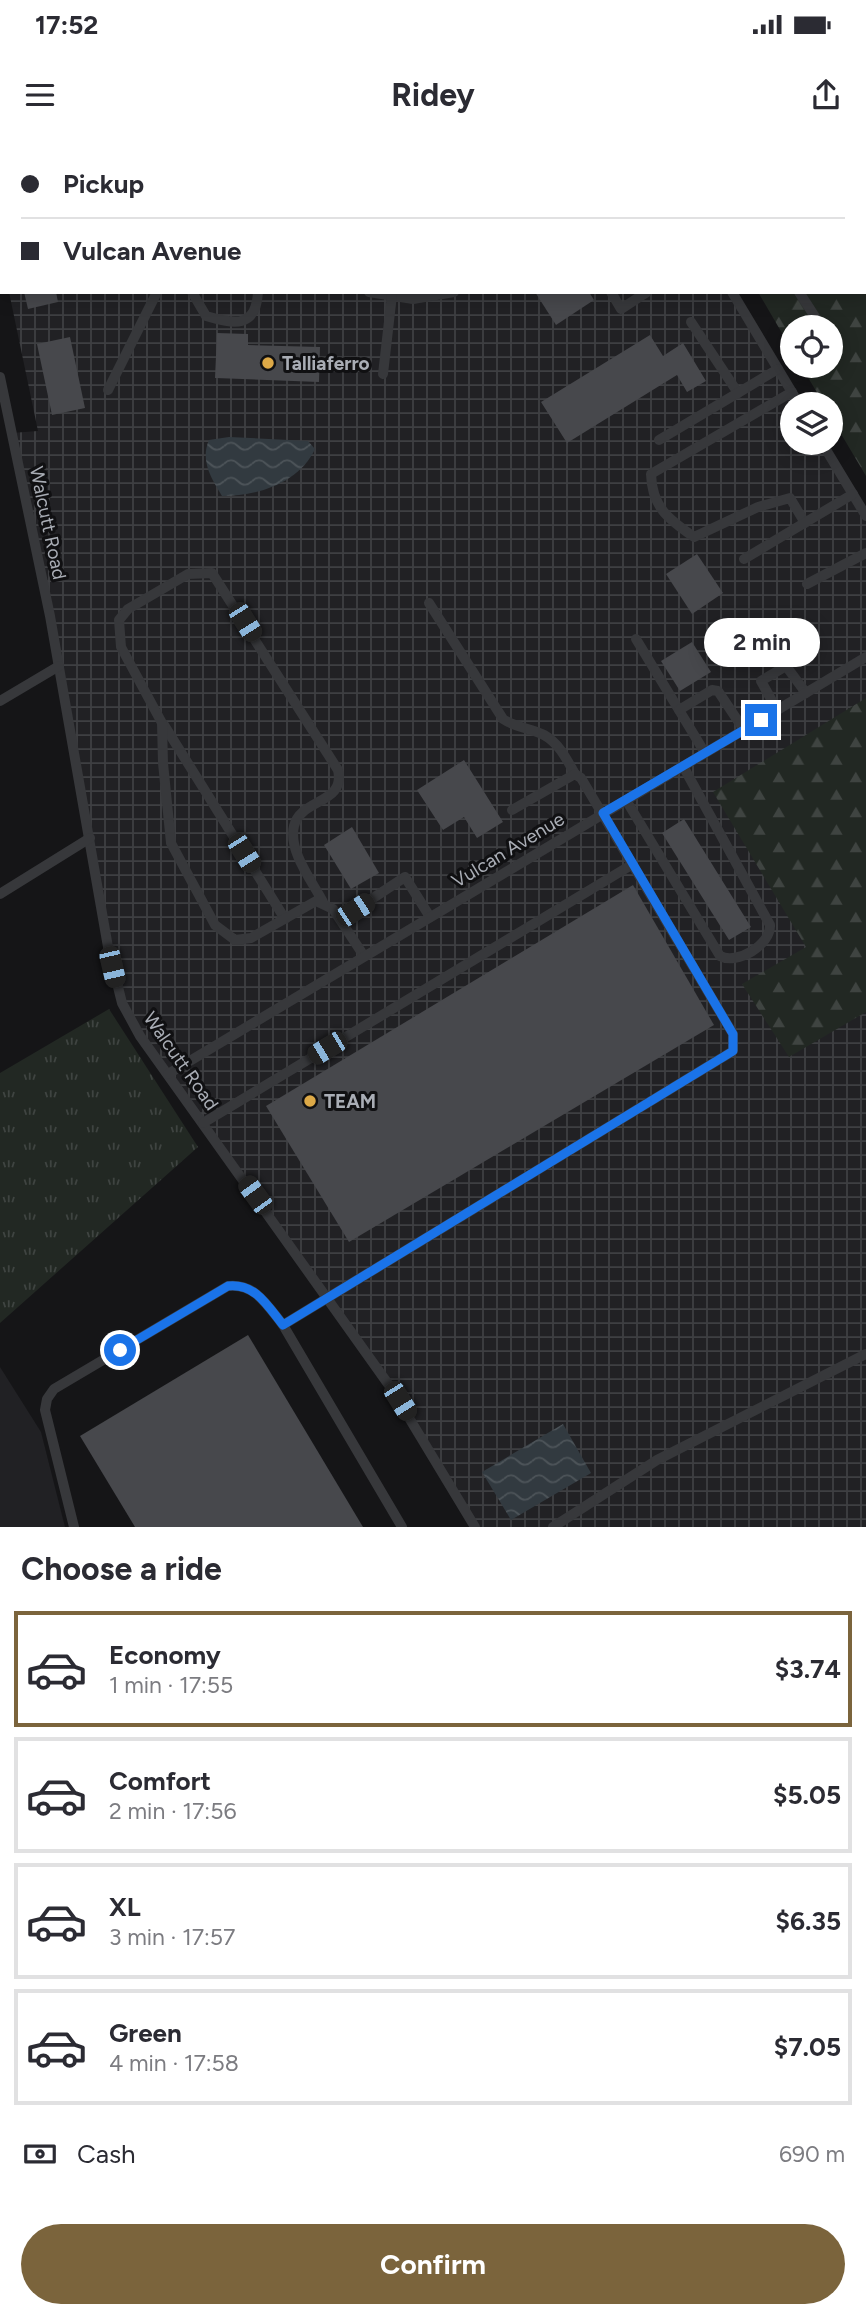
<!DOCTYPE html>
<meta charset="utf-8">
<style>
:root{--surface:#fff;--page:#f2f2f3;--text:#2b2b33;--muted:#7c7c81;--line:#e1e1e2;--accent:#7b643c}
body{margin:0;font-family:Figtree,sans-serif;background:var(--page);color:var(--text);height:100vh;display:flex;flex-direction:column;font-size:26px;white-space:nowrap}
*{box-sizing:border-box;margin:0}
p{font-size:23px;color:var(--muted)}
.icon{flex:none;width:38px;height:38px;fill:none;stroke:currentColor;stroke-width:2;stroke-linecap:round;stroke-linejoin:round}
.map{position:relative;height:1387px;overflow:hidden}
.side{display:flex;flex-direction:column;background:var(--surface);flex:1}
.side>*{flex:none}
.banner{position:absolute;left:0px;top:0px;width:866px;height:154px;box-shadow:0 4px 18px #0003;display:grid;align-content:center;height:154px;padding:0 21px;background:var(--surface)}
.tools{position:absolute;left:780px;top:175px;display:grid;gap:14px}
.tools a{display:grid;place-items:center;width:63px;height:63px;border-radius:50%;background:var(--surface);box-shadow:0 4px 18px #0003;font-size:35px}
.end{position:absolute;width:32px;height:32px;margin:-16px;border:9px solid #1a73e8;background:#fff;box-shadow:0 0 0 4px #fff}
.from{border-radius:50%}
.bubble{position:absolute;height:49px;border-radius:24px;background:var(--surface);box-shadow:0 4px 18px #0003;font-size:23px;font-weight:700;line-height:49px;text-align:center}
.car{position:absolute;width:21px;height:42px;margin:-21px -10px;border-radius:9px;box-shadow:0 0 5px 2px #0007;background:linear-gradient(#222 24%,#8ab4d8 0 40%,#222 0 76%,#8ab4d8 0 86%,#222 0)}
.banner b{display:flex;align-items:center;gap:24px;height:66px;font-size:26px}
.banner b+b{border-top:2px solid var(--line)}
.banner i{width:18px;height:18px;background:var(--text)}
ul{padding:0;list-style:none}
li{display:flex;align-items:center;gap:21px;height:116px;margin:0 14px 10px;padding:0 7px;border:4px solid var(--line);border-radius:0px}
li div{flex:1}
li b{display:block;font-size:26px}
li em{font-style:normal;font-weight:700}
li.on{border-color:var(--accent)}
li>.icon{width:63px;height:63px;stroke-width:1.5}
h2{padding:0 21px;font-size:32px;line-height:84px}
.pay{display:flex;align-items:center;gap:18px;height:77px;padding:0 21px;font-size:26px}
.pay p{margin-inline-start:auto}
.primary-button{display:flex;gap:14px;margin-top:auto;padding:14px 21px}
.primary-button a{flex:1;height:80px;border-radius:42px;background:var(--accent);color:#fff;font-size:28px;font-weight:700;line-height:80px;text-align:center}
.status{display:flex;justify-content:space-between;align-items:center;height:49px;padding:0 35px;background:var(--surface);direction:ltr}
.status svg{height:19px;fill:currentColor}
header{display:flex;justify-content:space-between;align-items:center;height:91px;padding:0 21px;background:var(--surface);font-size:32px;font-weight:700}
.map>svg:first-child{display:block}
.built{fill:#212124}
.industrial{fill:url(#industrial-grid)}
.grass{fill:url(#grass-tufts)}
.forest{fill:url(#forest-firs)}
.water{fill:url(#water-waves)}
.building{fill:#47484c}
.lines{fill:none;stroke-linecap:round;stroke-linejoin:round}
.minor{stroke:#37383b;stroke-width:10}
.route{stroke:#1a73e8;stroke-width:9}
.poi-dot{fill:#dda947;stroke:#101012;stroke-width:2.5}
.labels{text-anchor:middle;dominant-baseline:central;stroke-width:6;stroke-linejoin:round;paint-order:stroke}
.poi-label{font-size:19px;font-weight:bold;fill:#a9adb5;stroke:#101012;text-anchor:start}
.street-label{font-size:19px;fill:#a9adb5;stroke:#101012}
</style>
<div class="status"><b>17:52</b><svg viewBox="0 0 49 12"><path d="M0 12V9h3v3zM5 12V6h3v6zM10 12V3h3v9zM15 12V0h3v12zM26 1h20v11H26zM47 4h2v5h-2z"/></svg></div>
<header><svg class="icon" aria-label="menu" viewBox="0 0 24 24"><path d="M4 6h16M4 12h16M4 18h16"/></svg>Ridey<svg class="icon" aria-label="share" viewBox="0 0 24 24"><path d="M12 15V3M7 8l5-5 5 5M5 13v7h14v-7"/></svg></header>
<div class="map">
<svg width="866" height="1387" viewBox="0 0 866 1387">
<defs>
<pattern id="industrial-grid" width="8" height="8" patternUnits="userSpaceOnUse" patternTransform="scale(1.75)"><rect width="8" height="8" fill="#212124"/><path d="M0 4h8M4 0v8" fill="none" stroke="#3e3f42"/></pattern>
<pattern id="grass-tufts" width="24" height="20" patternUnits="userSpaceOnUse" patternTransform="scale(1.75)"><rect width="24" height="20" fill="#222823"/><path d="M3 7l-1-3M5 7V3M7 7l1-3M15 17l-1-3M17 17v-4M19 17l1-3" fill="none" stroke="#3f4441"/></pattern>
<pattern id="forest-firs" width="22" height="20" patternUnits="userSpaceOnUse" patternTransform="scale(1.75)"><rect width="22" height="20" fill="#222823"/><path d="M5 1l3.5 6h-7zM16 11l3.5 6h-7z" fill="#3f4441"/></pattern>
<pattern id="water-waves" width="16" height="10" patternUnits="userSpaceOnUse" patternTransform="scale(1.75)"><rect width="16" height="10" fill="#323a40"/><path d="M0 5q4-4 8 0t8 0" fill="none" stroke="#4d5459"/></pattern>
</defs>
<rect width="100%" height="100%" fill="#151517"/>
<path class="built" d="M0,1227L41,1292L65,1387H0Z"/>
<g class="industrial">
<path d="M0,0H866V44L864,2H2V118Z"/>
<path d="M9,152H732L799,264H793V303H822L866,376V1387H475L408,1274L122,863L12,293L38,291Z"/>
</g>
<path class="grass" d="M109,869L198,1007L0,1183V933Z"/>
<g class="forest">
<path d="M866,44V336L831,277V264H824L801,226H831V187H793V212L758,152H864Z"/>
<path d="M866,558V872L789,917L742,844L806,807L713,652Z"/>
</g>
<g class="water">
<path d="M229,297L308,301L315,309C299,343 258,356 222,356C211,338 200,320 209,300Z"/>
<path d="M563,1284L591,1333L511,1380L482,1332Z"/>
</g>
<g class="building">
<path d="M24,152H56L58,162L28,169Z"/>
<path d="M535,152H589L594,160L556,185Z"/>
<path d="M217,193L248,194V205L320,207L319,242L215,238Z"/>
<path d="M650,195L663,216L683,203L706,241L687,252L677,235L567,303L541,262Z"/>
<path d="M70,197L85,268L52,275L37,204Z"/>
<path d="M697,414L723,453L692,474L666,434Z"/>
<path d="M692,502L711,532L680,551L661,521Z"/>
<path d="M464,620L503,682L477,698L464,677L443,690L417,650Z"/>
<path d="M684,679L751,787L729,800L662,693Z"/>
<path d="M352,687L379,733L351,749L324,705Z"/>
<path d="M633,745L714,885L349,1102L266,966Z"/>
<path d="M248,1195L363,1387H135L80,1296Z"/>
</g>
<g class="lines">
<g class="minor">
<path d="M101,0V2"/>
<path d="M373,0V2"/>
<path d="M456,0V2"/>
<path d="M640,0L641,2"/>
<path d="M162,2L171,0"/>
<path d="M628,2L631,0"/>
<path d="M783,2L786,0"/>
<path d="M864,69L866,68"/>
<path d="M192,152L206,176C234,184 256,189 258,152"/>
<path d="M369,152L413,159L454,152"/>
<path d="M611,152L621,169L647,152"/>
<path d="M732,152L799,264"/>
<path d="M799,152L819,183"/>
<path d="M691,182L738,253"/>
<path d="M383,234L392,155"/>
<path d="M0,237L50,476L108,807L122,863L140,896L391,1248L475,1387"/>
<path d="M108,250L157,152"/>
<path d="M792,252L651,334C652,367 668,379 694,397L758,367L790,358L805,383"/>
<path d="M659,300L778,229"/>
<path d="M822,303L866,376"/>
<path d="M744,419L853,354"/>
<path d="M807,444L866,413"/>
<path d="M429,463L503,579C516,588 531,588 544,595C559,603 567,620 575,634"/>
<path d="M636,499L705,613"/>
<path d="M0,561L59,526"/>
<path d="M679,570L712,550L718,551L744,590"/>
<path d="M777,570L761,541L786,526L806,553"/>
<path d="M164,585L285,779"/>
<path d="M626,660L720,816C737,825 771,805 770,785L683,626"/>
<path d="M0,754L90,698"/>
<path d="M323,762C312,741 288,711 294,686C301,658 346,664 338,630L212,433L188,434L128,469L119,480L121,507L162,583L163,623L171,703L215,785L235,800L251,798L316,761L333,769L364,816"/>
<path d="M355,770L405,737L430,777"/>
<path d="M168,934L866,517"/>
<path d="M203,983L633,724"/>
<path d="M283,1185L402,1387"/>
<path d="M74,1387L45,1270L47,1259L54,1249L228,1146C255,1143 267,1165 283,1185L733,911V894L581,638L575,634L512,670"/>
<path d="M553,1387L657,1320L866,1214"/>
</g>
</g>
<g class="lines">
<path class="route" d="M120,1210L228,1146C255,1143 267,1165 283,1185L733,911V894L603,673L761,580"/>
</g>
<g class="poi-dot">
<circle cx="268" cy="223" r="7"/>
<circle cx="310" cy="961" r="7"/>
</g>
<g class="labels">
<g class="poi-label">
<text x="282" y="223">Talliaferro</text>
<text x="324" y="961">TEAM</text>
</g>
<g class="street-label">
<text transform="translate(48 383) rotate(78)">Walcutt Road</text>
<text transform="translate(508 710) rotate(-31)">Vulcan Avenue</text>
<text transform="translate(181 921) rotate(55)">Walcutt Road</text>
</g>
</g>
</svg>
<div class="tools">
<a><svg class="icon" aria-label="locate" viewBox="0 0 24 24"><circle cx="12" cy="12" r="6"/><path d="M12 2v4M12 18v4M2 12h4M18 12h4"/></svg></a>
<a><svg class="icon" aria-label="layers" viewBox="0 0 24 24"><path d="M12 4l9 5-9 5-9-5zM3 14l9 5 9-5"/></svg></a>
</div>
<i class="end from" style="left:120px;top:1210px"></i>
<i class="end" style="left:761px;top:580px"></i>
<div class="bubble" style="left:704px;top:478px;width:116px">2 min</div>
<i class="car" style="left:245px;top:482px;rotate:148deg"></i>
<i class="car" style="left:244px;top:713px;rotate:148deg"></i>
<i class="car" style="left:355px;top:770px;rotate:57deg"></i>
<i class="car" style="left:112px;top:827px;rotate:167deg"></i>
<i class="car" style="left:327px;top:908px;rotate:239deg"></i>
<i class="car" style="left:255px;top:1055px;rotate:324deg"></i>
<i class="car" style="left:400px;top:1261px;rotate:148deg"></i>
<div class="banner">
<b><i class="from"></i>Pickup</b>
<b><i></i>Vulcan Avenue</b>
</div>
</div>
<section class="side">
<h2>Choose a ride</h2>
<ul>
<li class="on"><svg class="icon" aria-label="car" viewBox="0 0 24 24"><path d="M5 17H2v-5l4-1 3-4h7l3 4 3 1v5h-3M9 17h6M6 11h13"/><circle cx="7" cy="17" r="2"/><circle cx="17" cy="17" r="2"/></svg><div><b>Economy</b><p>1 min · 17:55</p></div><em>$3.74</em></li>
<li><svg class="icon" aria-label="car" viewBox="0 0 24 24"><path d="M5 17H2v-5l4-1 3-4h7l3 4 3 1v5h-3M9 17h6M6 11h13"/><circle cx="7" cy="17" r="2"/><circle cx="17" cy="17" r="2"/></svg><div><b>Comfort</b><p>2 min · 17:56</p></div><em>$5.05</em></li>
<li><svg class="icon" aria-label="car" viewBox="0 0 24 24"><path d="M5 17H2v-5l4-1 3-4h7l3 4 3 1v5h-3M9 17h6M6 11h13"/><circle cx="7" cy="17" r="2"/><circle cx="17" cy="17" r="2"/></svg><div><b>XL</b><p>3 min · 17:57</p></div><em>$6.35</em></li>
<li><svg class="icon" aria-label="car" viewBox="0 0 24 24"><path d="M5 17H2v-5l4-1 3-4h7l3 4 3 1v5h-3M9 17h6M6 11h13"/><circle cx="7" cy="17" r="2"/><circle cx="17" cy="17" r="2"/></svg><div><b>Green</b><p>4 min · 17:58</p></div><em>$7.05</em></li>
</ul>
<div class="pay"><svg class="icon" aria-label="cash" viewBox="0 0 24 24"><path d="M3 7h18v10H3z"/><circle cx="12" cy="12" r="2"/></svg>Cash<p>690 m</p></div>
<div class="primary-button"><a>Confirm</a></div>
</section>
